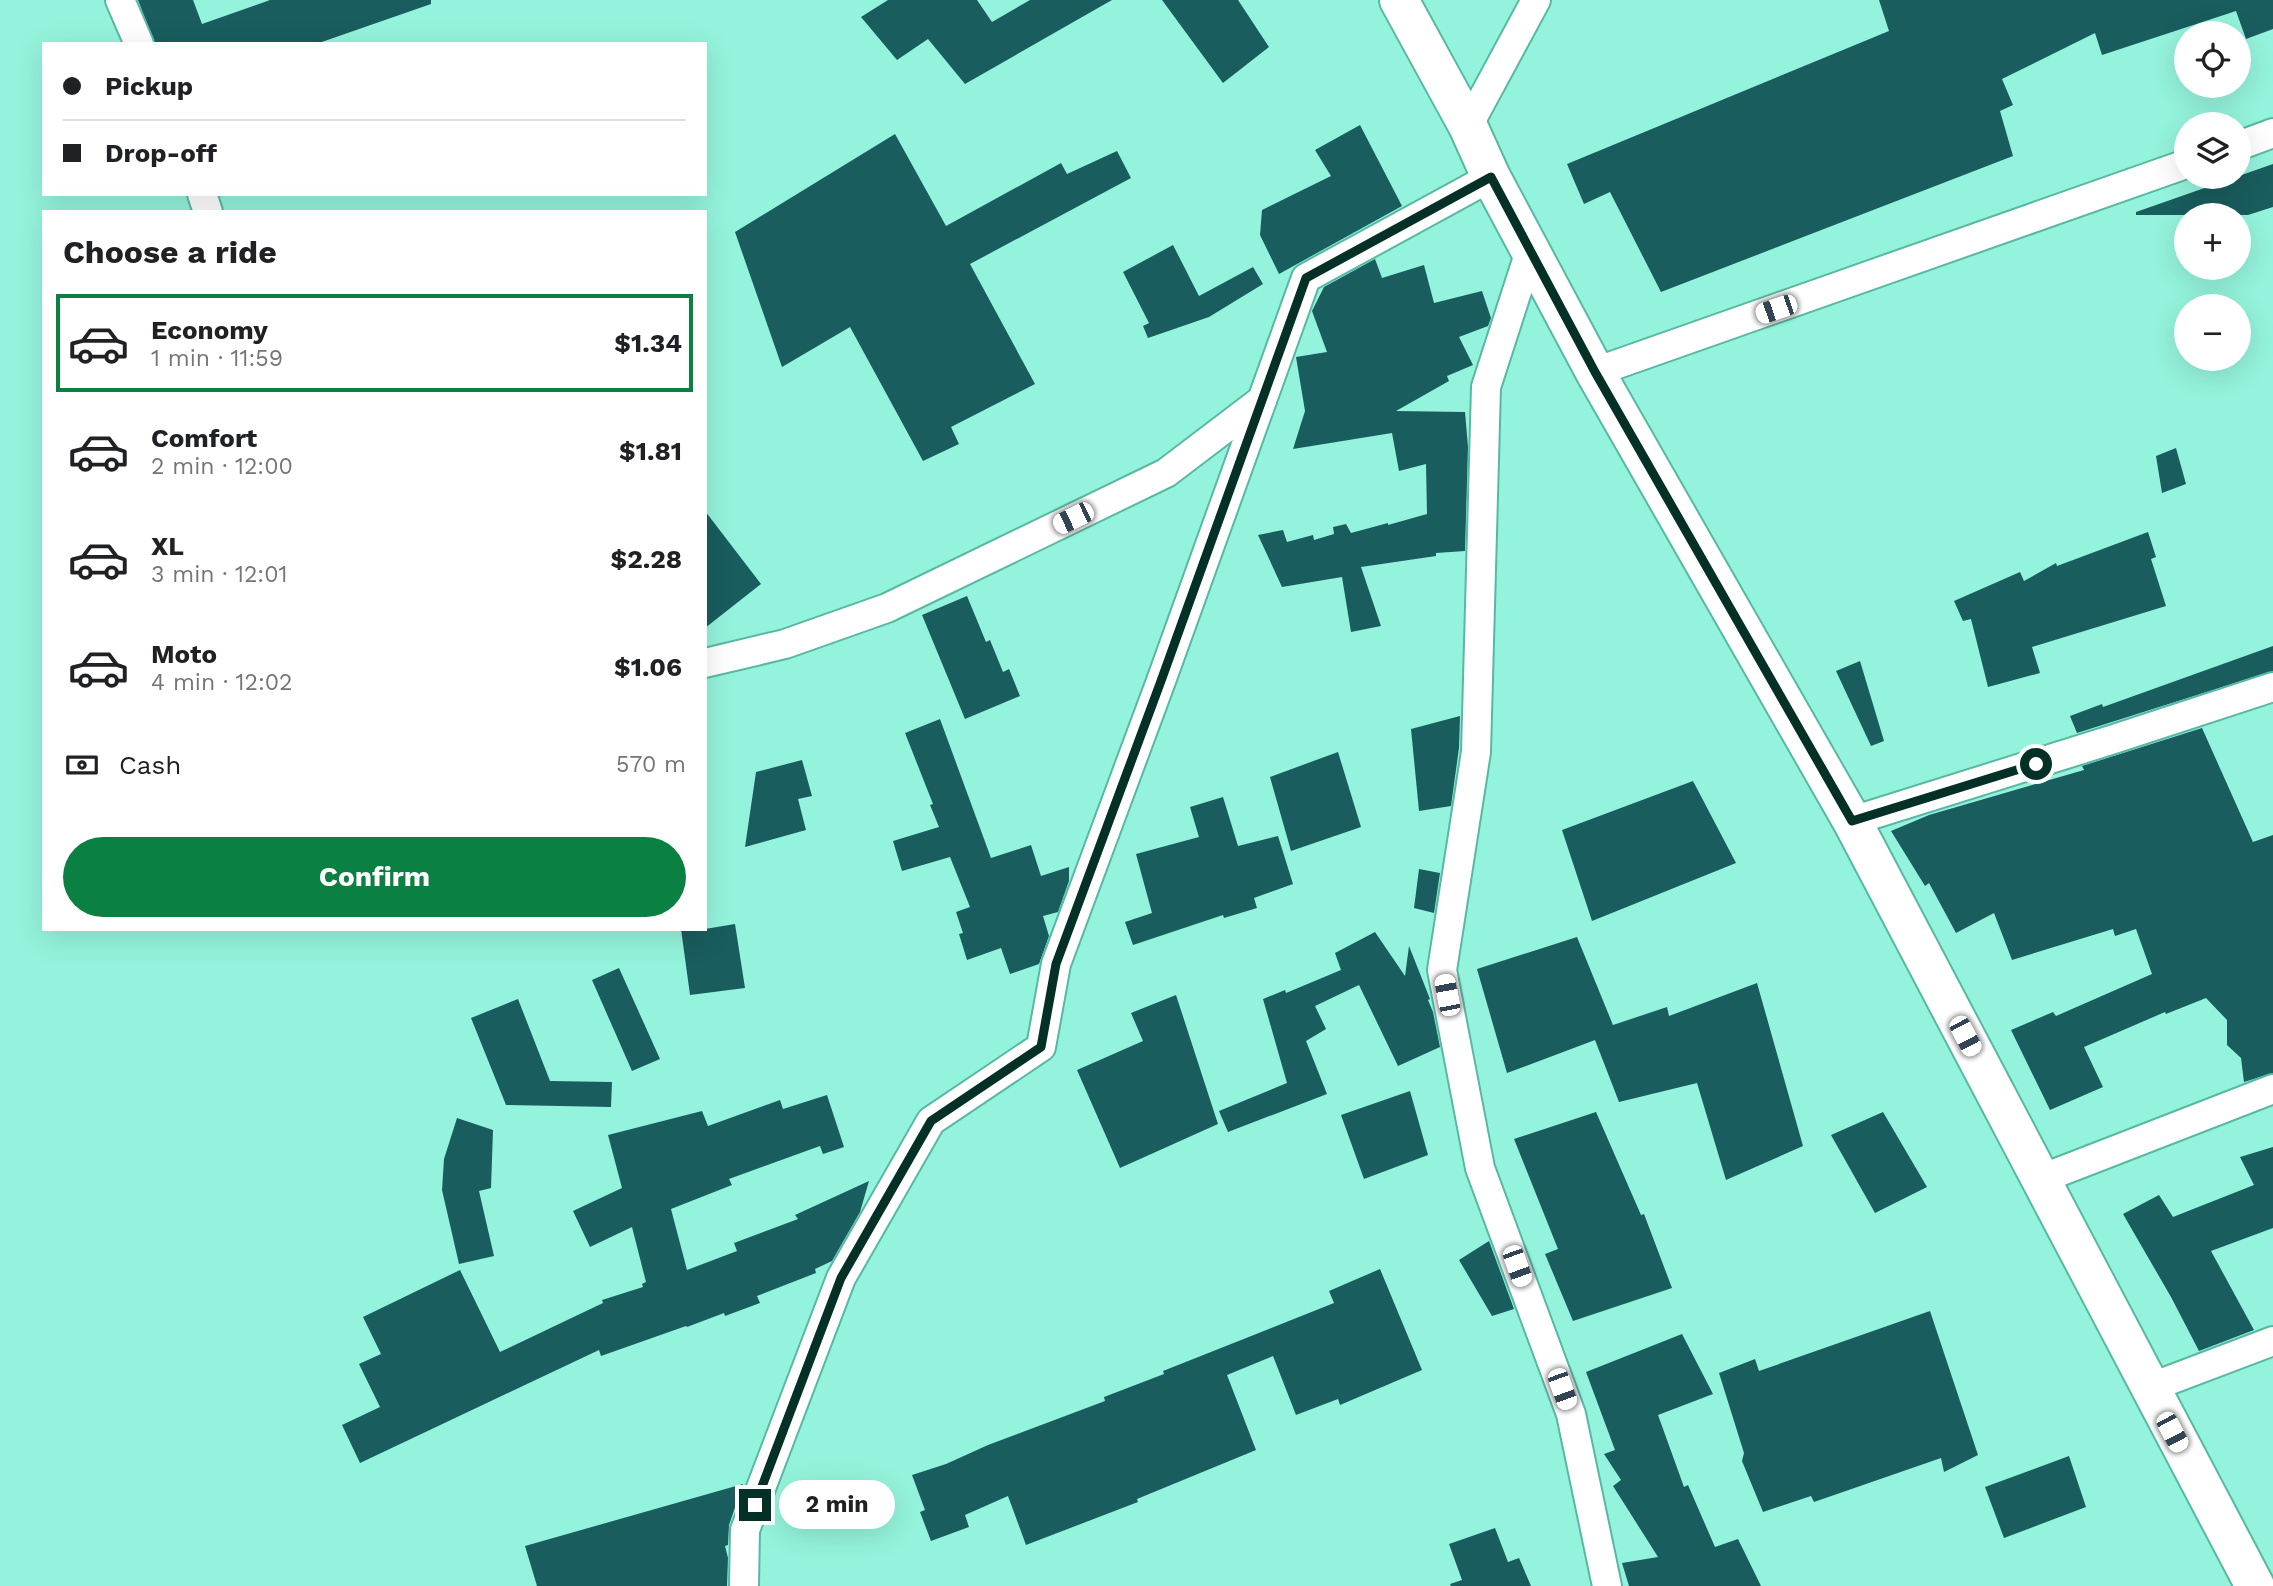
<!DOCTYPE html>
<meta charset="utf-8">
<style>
:root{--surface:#fff;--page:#f6f6f6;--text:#202124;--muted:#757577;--line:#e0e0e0;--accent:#0b8043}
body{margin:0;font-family:"Work Sans",sans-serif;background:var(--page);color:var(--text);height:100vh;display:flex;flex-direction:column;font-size:26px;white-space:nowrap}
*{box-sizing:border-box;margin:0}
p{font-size:23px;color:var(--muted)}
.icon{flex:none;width:38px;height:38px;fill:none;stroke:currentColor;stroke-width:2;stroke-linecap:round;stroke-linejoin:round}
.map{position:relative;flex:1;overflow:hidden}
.side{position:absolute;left:42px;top:210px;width:665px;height:721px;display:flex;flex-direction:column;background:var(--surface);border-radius:0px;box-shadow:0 7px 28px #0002}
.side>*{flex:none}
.banner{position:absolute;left:42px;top:42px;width:665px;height:154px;border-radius:0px;box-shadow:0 7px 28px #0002;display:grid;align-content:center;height:154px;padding:0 21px;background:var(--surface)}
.fabs{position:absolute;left:2174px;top:21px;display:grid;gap:14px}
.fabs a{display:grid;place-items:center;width:77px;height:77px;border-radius:50%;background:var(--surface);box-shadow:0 7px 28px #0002;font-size:35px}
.end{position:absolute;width:32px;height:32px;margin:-16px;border:9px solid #053028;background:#fff;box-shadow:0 0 0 4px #fff}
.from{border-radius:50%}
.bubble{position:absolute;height:49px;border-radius:24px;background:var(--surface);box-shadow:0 7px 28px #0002;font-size:23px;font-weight:700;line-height:49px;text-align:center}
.car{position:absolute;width:21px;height:42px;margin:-21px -10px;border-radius:9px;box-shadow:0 0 5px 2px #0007;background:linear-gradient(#fff 24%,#345 0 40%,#fff 0 76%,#345 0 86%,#fff 0)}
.banner b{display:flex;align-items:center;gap:24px;height:66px;font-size:26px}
.banner b+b{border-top:2px solid var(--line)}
.banner i{width:18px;height:18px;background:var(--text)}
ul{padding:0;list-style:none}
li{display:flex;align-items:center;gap:21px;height:98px;margin:0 14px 10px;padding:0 7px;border:4px solid transparent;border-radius:0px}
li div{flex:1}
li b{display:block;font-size:26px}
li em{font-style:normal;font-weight:700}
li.current{border-color:var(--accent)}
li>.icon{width:63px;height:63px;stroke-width:1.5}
h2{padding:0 21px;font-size:32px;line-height:84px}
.pay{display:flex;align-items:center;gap:18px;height:77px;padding:0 21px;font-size:26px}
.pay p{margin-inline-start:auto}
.primary-button{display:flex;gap:14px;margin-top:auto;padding:14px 21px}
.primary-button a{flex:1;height:80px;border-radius:42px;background:var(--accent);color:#fff;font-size:28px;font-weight:700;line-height:80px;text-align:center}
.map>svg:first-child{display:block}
.building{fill:#195d5e}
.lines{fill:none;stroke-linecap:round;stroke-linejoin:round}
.street-casing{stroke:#59b8a3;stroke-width:32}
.secondary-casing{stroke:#59b8a3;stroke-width:42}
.street{stroke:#fff;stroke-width:28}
.secondary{stroke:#fff;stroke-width:38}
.route{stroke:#053028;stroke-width:9}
</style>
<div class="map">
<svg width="2273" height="1586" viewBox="0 0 2273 1586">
<rect width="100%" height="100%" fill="#94f3dc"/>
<g class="building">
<path d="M138,0H193L202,24L270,0H431V4L316,44H155Z"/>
<path d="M888,0H977L992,22L1030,0H1112L965,84L928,39L897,60L861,17Z"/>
<path d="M1162,0H1238L1269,47L1223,83Z"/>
<path d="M1879,0H2273V29L2246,39L2236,11L2102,55L2095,33L2002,79L2013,105L2000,111L2013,156L1661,292L1610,192L1584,204L1567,164L1889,31Z"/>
<path d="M1360,125L1402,206L1279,274L1260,235L1262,210L1331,176L1315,150Z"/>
<path d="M895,134L946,226L1061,163L1067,174L1117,151L1131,178L970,264L1035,384L951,427L959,444L923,461L850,327L782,367L735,232Z"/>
<path d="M2273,164V207L2248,215H2136V212Z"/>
<path d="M1173,245L1199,296L1253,267L1263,284L1209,317L1148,338L1143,326L1149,323L1123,272Z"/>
<path d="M1375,259L1382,278L1424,265L1434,303L1482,291L1491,318L1488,326L1459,337L1473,365L1447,376L1449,381L1396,411L1465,412L1468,447L1465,551L1436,553V556L1361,567L1381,626L1351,632L1342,577L1282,587L1258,535L1283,530L1287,542L1313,535L1314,540L1334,534L1333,527L1346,524L1351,533L1388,523V525L1427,514L1426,464L1399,471L1392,433L1293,449L1305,411L1296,357L1327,352L1312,311L1324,287Z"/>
<path d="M2176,448L2186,484L2162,493L2156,456Z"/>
<path d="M705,511L761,584L705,628Z"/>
<path d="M2148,532L2156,557L2151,559L2166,606L2032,647L2040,673L1988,687L1971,619L1963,621L1954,601L2020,572L2024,581L2056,563L2057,566Z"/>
<path d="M967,596L986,642L990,640L1003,672L1009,669L1020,696L965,719L922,615Z"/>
<path d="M2273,646V671L2077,733L2070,716L2102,704L2103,707Z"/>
<path d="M1860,661L1884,741L1871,746L1836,671Z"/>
<path d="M1460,716L1459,748L1451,806L1419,811L1411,729Z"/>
<path d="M940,719L991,858L1031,845L1041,876L1069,867V881L1058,912L1043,916L1049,936L1039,964L1010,974L1001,948L967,960L959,934L963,933L956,912L970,907L950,857L902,871L893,841L939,827L930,805L933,804L905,733Z"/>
<path d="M2202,728L2253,842L2273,835V1073L2244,1082L2241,1058L2227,1045V1020L2206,998L2166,1014L2165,1012L2084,1047L2103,1087L2050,1110L2011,1030L2053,1012L2056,1016L2152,974L2136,929L2115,936L2113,929L2012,960L1994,913L1956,933L1929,883L1925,886L1891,831L1929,815L2084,770L2082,766Z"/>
<path d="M1338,752L1361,827L1291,851L1270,777Z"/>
<path d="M802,760L812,796L798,799L806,830L745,847L756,772Z"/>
<path d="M1693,781L1736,863L1592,921L1562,830Z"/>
<path d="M1223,797L1238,846L1278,836L1293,884L1254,898L1257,908L1224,918L1223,915L1133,945L1125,922L1152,913L1136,854L1199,837L1190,807Z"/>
<path d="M1419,869L1440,873L1434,913L1414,908Z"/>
<path d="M735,924L745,988L690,995L681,929H705Z"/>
<path d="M1375,932L1405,976L1409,946L1430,999L1428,1000L1433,1012L1440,1047L1398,1066L1359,985L1315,1006L1326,1029L1306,1041L1327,1094L1228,1132L1219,1111L1287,1083L1263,999L1285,990L1286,993L1341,970L1335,953Z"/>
<path d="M1577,937L1613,1025L1667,1007L1669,1016L1757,983L1803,1146L1726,1180L1697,1083L1619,1102L1595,1040L1507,1073L1477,969Z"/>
<path d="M619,968L660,1059L632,1071L592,980Z"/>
<path d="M1176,995L1218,1124L1120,1168L1077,1070L1143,1041L1131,1013Z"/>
<path d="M518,999L550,1081L612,1082L611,1107L506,1105L471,1018Z"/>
<path d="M1410,1091L1428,1155L1364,1179L1341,1115Z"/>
<path d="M827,1095L844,1147L823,1154L820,1146L729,1179L732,1185L671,1209L687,1270L737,1251L734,1243L798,1219L795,1215L869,1181L860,1212L832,1261L815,1269L816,1273L757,1296L760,1303L725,1316L724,1313L687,1327L686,1326L601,1356L599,1350L360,1463L342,1425L380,1407L359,1364L381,1354L363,1317L460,1270L500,1352L603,1303L602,1300L643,1287L642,1284L646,1282L632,1227L590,1247L573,1211L622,1188L608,1135L702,1111L708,1126L780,1100L783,1109Z"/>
<path d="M1596,1112L1641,1215L1644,1214L1672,1288L1573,1321L1545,1254L1558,1249L1514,1139Z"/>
<path d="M1883,1112L1927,1187L1875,1213L1831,1135Z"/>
<path d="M457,1118L493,1130L491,1188L479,1191L494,1256L459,1264L442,1190L444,1159Z"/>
<path d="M2273,1147V1228L2211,1251L2254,1330L2199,1351L2171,1297L2123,1214L2159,1195L2173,1217L2254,1185L2240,1157Z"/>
<path d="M1489,1241L1514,1309L1492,1316L1459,1260Z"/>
<path d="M1380,1269L1422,1370L1340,1405L1338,1399L1296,1415L1273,1356L1227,1375L1256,1450L1137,1499L1138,1502L1026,1545L1008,1496L965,1515L969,1527L931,1541L920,1512L925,1510L912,1475L946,1464L988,1445L1105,1401L1104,1397L1164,1374L1163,1371L1334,1303L1329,1291Z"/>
<path d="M1930,1311L1978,1455L1944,1472L1941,1458L1814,1502L1811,1496L1763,1512L1742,1461L1744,1453L1719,1373L1755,1359L1759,1371Z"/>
<path d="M1682,1334L1713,1394L1658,1415L1684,1487L1688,1485L1715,1547L1738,1539L1761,1586H1629L1622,1563L1658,1557L1613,1486L1621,1480L1604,1454L1615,1450L1586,1372Z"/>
<path d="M2069,1456L2086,1507L2004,1538L1985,1487Z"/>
<path d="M743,1484L729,1525L728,1545L725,1546L728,1558L727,1586H537L525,1546Z"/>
<path d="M1495,1528L1508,1562L1519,1558L1531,1586H1451L1450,1584L1462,1580L1449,1544Z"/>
</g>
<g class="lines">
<defs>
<g id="street">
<path d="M120,0L139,44"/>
<path d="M1468,126L1536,0"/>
<path d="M2238,146L2273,133"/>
<path d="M202,194L208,212"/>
<path d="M1530,251L1486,387L1476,752L1442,970L1480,1168L1571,1414L1607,1586"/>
<path d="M1595,372L2186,164"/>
<path d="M705,663L785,644L887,608L1166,473L1262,400"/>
<path d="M1852,821L2114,739L2273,687"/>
<path d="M2041,1179L2273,1089"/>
<path d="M2149,1388L2273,1341"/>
<path d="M744,1586L745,1530L841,1278L931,1121L1041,1047L1056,964L1161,681L1306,278L1491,177"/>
</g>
<path id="secondary" d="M1399,0L1468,126L1491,177L1595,372L1852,821L2255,1586"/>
</defs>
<use href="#street" class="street-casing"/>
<use href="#secondary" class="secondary-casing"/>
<use href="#street" class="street"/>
<use href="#secondary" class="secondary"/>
</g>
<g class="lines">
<path class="route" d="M755,1505L841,1278L931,1121L1041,1047L1056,964L1161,681L1306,278L1491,177L1595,372L1852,821L2036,764"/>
</g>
</svg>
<div class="fabs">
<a><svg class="icon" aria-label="locate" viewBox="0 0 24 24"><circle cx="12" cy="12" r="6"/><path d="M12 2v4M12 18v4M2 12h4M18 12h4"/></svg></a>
<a><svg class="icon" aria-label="layers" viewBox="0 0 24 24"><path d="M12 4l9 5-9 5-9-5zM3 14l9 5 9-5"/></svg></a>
<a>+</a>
<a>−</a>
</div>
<i class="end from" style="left:2036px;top:764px"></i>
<i class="end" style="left:755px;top:1505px"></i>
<div class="bubble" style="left:779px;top:1480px;width:116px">2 min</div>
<i class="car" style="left:1776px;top:309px;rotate:251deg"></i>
<i class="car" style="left:1073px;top:518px;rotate:244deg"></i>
<i class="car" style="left:1447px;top:995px;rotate:349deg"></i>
<i class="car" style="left:1965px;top:1036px;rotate:152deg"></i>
<i class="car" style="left:1517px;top:1266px;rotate:160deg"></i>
<i class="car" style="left:1562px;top:1389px;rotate:160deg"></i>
<i class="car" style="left:2172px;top:1432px;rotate:152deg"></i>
<div class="banner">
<b><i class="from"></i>Pickup</b>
<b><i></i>Drop-off</b>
</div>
<section class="side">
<h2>Choose a ride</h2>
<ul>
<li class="current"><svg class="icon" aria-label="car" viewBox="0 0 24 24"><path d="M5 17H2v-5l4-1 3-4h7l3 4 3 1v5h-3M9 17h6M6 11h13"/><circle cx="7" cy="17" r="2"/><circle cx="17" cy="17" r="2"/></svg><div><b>Economy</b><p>1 min · 11:59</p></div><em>$1.34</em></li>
<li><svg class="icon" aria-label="car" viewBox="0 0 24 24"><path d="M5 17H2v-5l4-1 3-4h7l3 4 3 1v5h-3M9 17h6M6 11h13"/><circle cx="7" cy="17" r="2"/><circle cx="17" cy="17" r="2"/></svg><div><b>Comfort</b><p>2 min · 12:00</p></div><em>$1.81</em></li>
<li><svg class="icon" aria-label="car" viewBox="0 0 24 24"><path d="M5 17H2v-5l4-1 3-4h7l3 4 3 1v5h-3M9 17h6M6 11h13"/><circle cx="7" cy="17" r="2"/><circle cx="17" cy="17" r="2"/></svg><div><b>XL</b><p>3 min · 12:01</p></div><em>$2.28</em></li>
<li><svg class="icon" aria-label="car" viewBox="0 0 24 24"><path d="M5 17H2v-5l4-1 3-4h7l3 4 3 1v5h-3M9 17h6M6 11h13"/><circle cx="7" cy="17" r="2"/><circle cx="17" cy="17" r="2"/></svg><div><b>Moto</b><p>4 min · 12:02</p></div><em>$1.06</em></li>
</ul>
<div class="pay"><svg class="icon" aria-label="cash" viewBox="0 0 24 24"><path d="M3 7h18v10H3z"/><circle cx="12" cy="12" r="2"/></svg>Cash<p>570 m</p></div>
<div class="primary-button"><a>Confirm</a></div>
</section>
</div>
